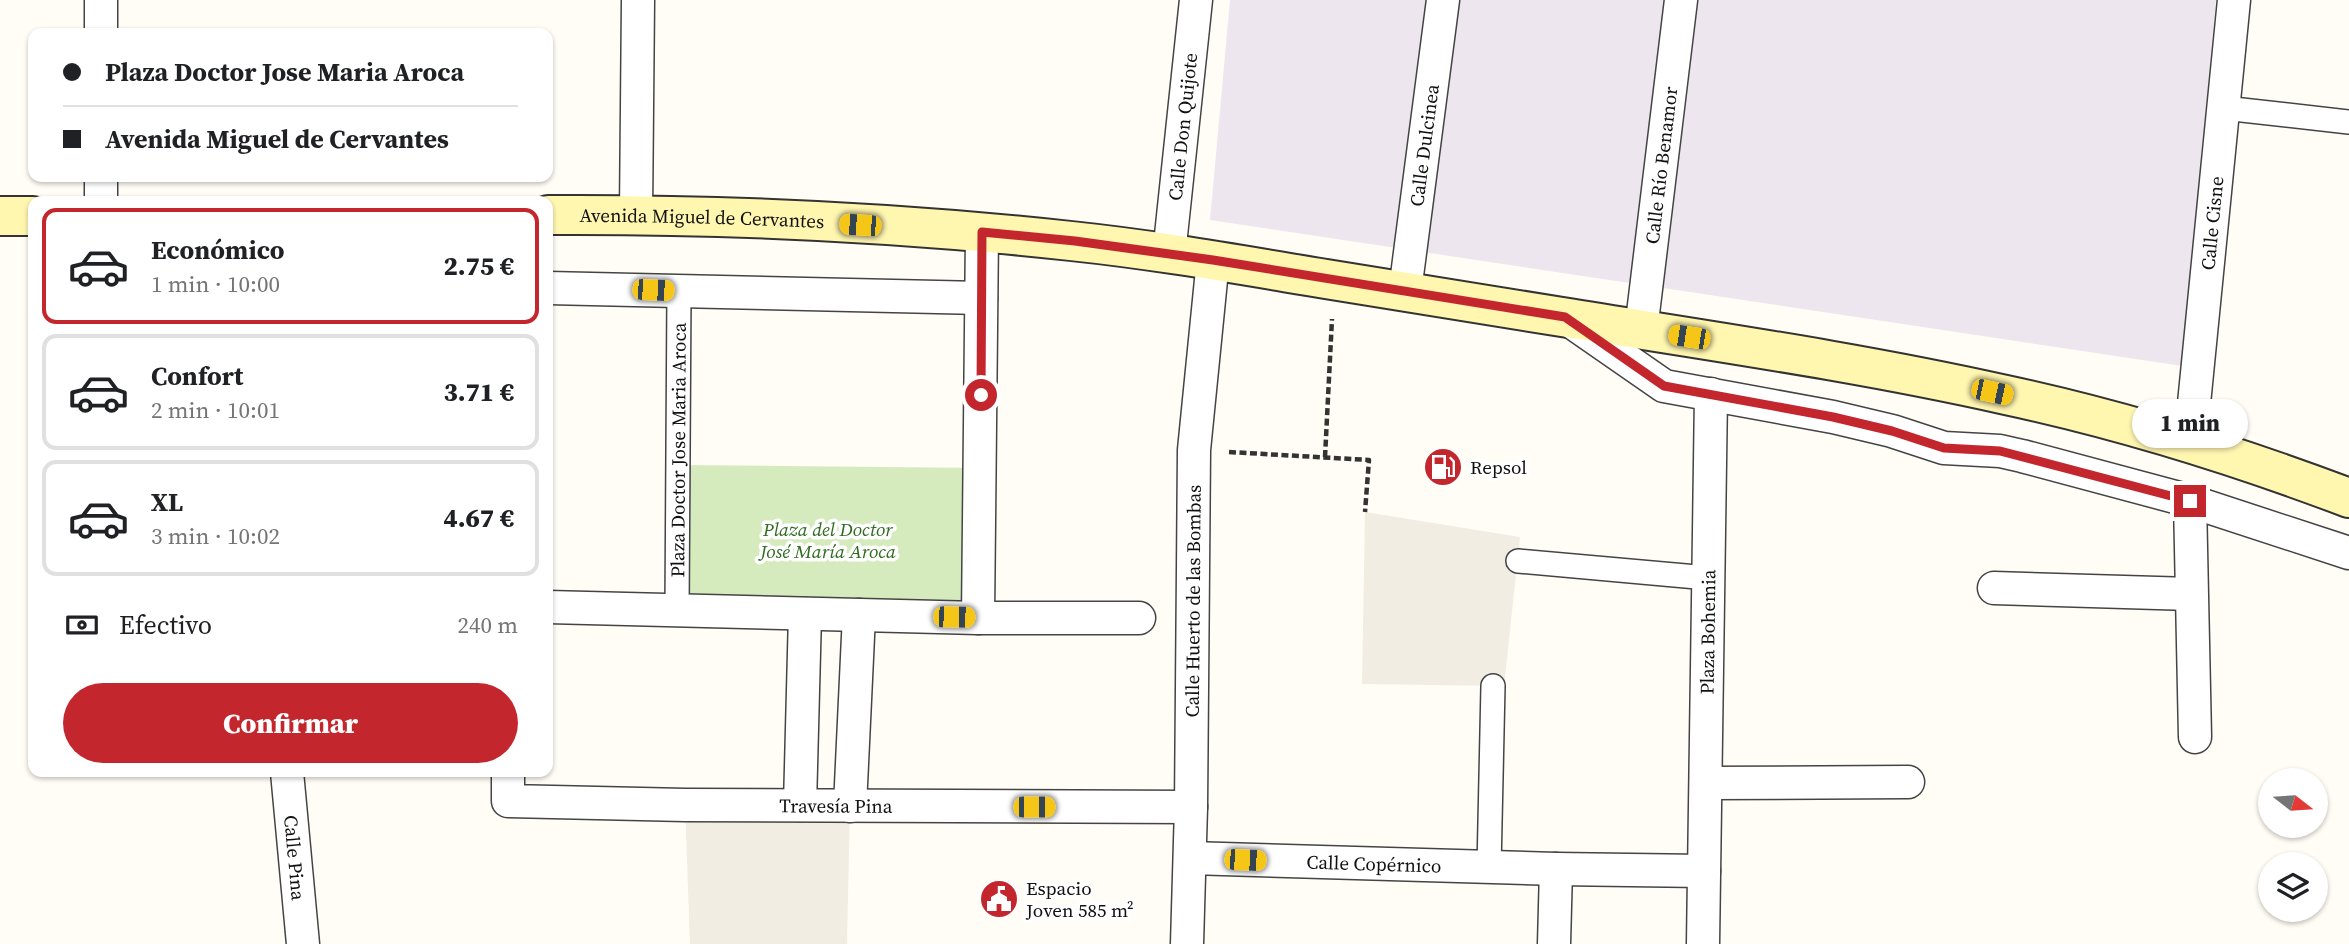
<!DOCTYPE html>
<html lang="es">
<meta charset="utf-8">
<style>
:root{--surface:#fff;--page:#f6f6f6;--text:#202124;--muted:#757577;--line:#e0e0e0;--accent:#c4262e}
body{margin:0;font-family:"Source Serif 4",serif;background:var(--page);color:var(--text);height:100vh;display:flex;flex-direction:column;font-size:26px;white-space:nowrap}
*{box-sizing:border-box;margin:0}
p{font-size:23px;color:var(--muted)}
.icon{flex:none;width:38px;height:38px;fill:none;stroke:currentColor;stroke-width:2;stroke-linecap:round;stroke-linejoin:round}
.map{position:relative;flex:1;overflow:hidden}
.side{position:absolute;left:28px;top:196px;width:525px;height:581px;display:flex;flex-direction:column;background:var(--surface);border-radius:14px;box-shadow:0 2px 5px #0004}
.side>*{flex:none}
.hud{position:absolute;left:28px;top:28px;width:525px;height:154px;border-radius:14px;box-shadow:0 2px 5px #0004;display:grid;align-content:center;height:154px;padding:0 35px;background:var(--surface)}
.needle{width:46px;rotate:107deg}
.buttons{position:absolute;left:2258px;top:768px;display:grid;gap:14px}
.buttons a{display:grid;place-items:center;width:70px;height:70px;border-radius:50%;background:var(--surface);box-shadow:0 2px 5px #0004;font-size:35px}
.end{position:absolute;width:32px;height:32px;margin:-16px;border:9px solid #c4262e;background:#fff;box-shadow:0 0 0 4px #fff}
.from{border-radius:50%}
.bubble{position:absolute;height:49px;border-radius:24px;background:var(--surface);box-shadow:0 2px 5px #0004;font-size:23px;font-weight:800;line-height:49px;text-align:center}
.car{position:absolute;width:21px;height:42px;margin:-21px -10px;border-radius:9px;box-shadow:0 0 5px 2px #0007;background:linear-gradient(#f5c518 24%,#345 0 40%,#f5c518 0 76%,#345 0 86%,#f5c518 0)}
.hud b{display:flex;align-items:center;gap:24px;height:66px;font-size:26px}
.hud b+b{border-top:2px solid var(--line)}
.hud i{width:18px;height:18px;background:var(--text)}
ul{padding:12px 0 0;list-style:none}
li{display:flex;align-items:center;gap:21px;height:116px;margin:0 14px 10px;padding:0 21px;border:4px solid var(--line);border-radius:14px}
li div{flex:1}
li b{display:block;font-size:26px}
li em{font-style:normal;font-weight:800}
li.active{border-color:var(--accent)}
li>.icon{width:63px;height:63px;stroke-width:1.5}
.pay{display:flex;align-items:center;gap:18px;height:77px;padding:0 35px;font-size:26px}
.pay p{margin-inline-start:auto}
.primary-button{display:flex;gap:14px;margin-top:auto;padding:14px 35px}
.primary-button a{flex:1;height:80px;border-radius:42px;background:var(--accent);color:#fff;font-size:28px;font-weight:800;line-height:80px;text-align:center}
.map>svg:first-child{display:block}
.industrial{fill:#eee6ef}
.green{fill:#d5ebbd}
.plaza{fill:#f1ede2}
.lines{fill:none;stroke-linecap:round;stroke-linejoin:round}
.pedestrian-casing{stroke:#444;stroke-width:26}
.minor-casing{stroke:#444;stroke-width:35}
.secondary-casing{stroke:#333;stroke-width:42}
.path{stroke:#333;stroke-width:4.5;stroke-dasharray:7 3.5;stroke-linecap:butt}
.pedestrian{stroke:#fff;stroke-width:23}
.minor{stroke:#fff;stroke-width:32}
.secondary{stroke:#fff6b0;stroke-width:38}
.route{stroke:#c4262e;stroke-width:9}
.labels{text-anchor:middle;dominant-baseline:central;stroke-width:7;stroke-linejoin:round;paint-order:stroke}
.street-label{font-size:19px;fill:#111;stroke:#fff}
.poi-label{font-size:19px;fill:#111;stroke:#fff;text-anchor:start}
.park-label{font-size:19px;font-style:italic;fill:#2f6b1f;stroke:#fff}
</style>
<div class="map">
<svg width="2349" height="944" viewBox="0 0 2349 944">
<rect width="100%" height="100%" fill="#fffdf5"/>
<path class="industrial" d="M1230,0H2216L2182,366L1210,220Z"/>
<path class="green" d="M678,465L980,468L978,618L677,611Z"/>
<g class="plaza">
<path d="M1365,512L1520,537L1504,686L1362,684Z"/>
<path d="M685,805L850,806L847,944H690Z"/>
</g>
<g class="lines">
<defs>
<g id="pedestrian">
<path d="M2224,108L2349,122"/>
<path d="M1518,561L1708,578"/>
<path id="s1" d="M677,611L679,291"/>
<path d="M1489,868L1493,686"/>
</g>
<g id="minor">
<path d="M101,33V0"/>
<path d="M101,201V177"/>
<path d="M636,214L638,0"/>
<path id="s2" d="M1169,254L1196,0"/>
<path d="M548,288L981,298"/>
<path id="s3" d="M1405,291L1443,0"/>
<path d="M1566,318L1664,386L1833,417L1892,431L1944,448L2000,451L2022,456L2190,501L2349,553"/>
<path id="s4" d="M1641,330L1681,0"/>
<path id="s5" d="M2190,444L2234,0"/>
<path d="M2190,501L2195,737"/>
<path d="M1994,588L2191,594"/>
<path d="M548,607L978,618H1139"/>
<path d="M978,618L982,232"/>
<path id="s6" d="M287,772L303,944"/>
<path id="s7" d="M508,772V801L685,805L1191,807"/>
<path d="M1707,783L1908,782"/>
<path d="M800,805L805,614"/>
<path d="M850,806L859,615"/>
<path id="s8" d="M1190,858L1556,869"/>
<path id="s9" d="M1187,944L1191,807L1194,450L1213,260"/>
<path d="M1554,944L1556,869L1704,871"/>
<path id="s10" d="M1703,944L1711,394"/>
</g>
<g id="secondary">
<path id="s11" d="M548,215C722,214 898,222 1071,241C1157,250 1241,265 1326,279C1404,292 1483,304 1562,317C1710,341 1859,362 2006,395C2122,420 2238,456 2349,498"/>
<path d="M0,216H33"/>
</g>
</defs>
<use href="#pedestrian" class="pedestrian-casing"/>
<use href="#minor" class="minor-casing"/>
<use href="#secondary" class="secondary-casing"/>
<g class="path">
<path d="M1229,452L1369,460L1365,512"/>
<path d="M1325,457L1332,319"/>
</g>
<use href="#pedestrian" class="pedestrian"/>
<use href="#minor" class="minor"/>
<use href="#secondary" class="secondary"/>
</g>
<g class="lines">
<path class="route" d="M981,395L982,232L1075,241L1213,260L1565,317L1664,386L1833,417L1892,431L1944,448L2000,451L2190,501"/>
</g>
<defs>
<symbol id="fuel-disc" viewBox="-11 -11 22 22"><circle r="9.5" fill="#c4262e" stroke="#fff"/><path d="M-5.5-6h7V0h2V4h1.3V-2.5L3-4.5l.8-.8L6-3V5H2.5V1h-1V6h-7ZM-4.2-4.7v3.2H.2V-4.7Z" fill="#fff"/></symbol>
<symbol id="civic-disc" viewBox="-11 -11 22 22"><circle r="9.5" fill="#c4262e" stroke="#fff"/><path d="M-.6-6.5H3V-4.5H.6V-3L4-1V1h2V6H-6V1h2V-1L-.6-3ZM-1.2 2.5V6h2.4V2.5Z" fill="#fff"/></symbol>
</defs>
<g fill-rule="evenodd">
<use href="#fuel-disc" x="1421" y="445" width="44" height="44"/>
<use href="#civic-disc" x="977" y="877" width="44" height="44"/>
</g>
<g class="labels">
<g class="street-label">
<text stroke="none"><textPath href="#s2" startOffset="128">Calle Don Quijote</textPath></text>
<text stroke="none"><textPath href="#s3" startOffset="147">Calle Dulcinea</textPath></text>
<text stroke="none"><textPath href="#s4" startOffset="166">Calle Río Benamor</textPath></text>
<text stroke="none"><textPath href="#s11" startOffset="154">Avenida Miguel de Cervantes</textPath></text>
<text stroke="none"><textPath href="#s5" startOffset="222">Calle Cisne</textPath></text>
<text stroke="none"><textPath href="#s1" startOffset="161">Plaza Doctor Jose Maria Aroca</textPath></text>
<text stroke="none"><textPath href="#s9" startOffset="343">Calle Huerto de las Bombas</textPath></text>
<text stroke="none"><textPath href="#s10" startOffset="312">Plaza Bohemia</textPath></text>
<text stroke="none"><textPath href="#s7" startOffset="357">Travesía Pina</textPath></text>
<text stroke="none"><textPath href="#s6" startOffset="86">Calle Pina</textPath></text>
<text stroke="none"><textPath href="#s8" startOffset="184">Calle Copérnico</textPath></text>
</g>
<g class="poi-label">
<text x="1470" y="467">Repsol</text>
<text x="1026" y="888">Espacio<tspan x="1026" dy="22">Joven 585 m²</tspan></text>
</g>
<g class="park-label">
<text x="828" y="529">Plaza del Doctor<tspan x="828" dy="22">José María Aroca</tspan></text>
</g>
</g>
</svg>
<div class="buttons">
<a><svg class="needle" viewBox="-14 -14 28 28"><path d="M0-13l5 13h-10z" fill="#e53935"/><path d="M0 13l5-13h-10z" fill="#757577"/></svg></a>
<a><svg class="icon" aria-label="layers" viewBox="0 0 24 24"><path d="M12 4l9 5-9 5-9-5zM3 14l9 5 9-5"/></svg></a>
</div>
<i class="end from" style="left:981px;top:395px"></i>
<i class="end" style="left:2190px;top:501px"></i>
<div class="bubble" style="left:2132px;top:399px;width:116px">1 min</div>
<i class="car" style="left:860px;top:225px;rotate:274deg"></i>
<i class="car" style="left:653px;top:290px;rotate:92deg"></i>
<i class="car" style="left:1689px;top:337px;rotate:279deg"></i>
<i class="car" style="left:1992px;top:392px;rotate:102deg"></i>
<i class="car" style="left:954px;top:617px;rotate:91deg"></i>
<i class="car" style="left:1034px;top:807px;rotate:90deg"></i>
<i class="car" style="left:1245px;top:860px;rotate:92deg"></i>
<div class="hud">
<b><i class="from"></i>Plaza Doctor Jose Maria Aroca</b>
<b><i></i>Avenida Miguel de Cervantes</b>
</div>
<section class="side">
<ul>
<li class="active"><svg class="icon" aria-label="car" viewBox="0 0 24 24"><path d="M5 17H2v-5l4-1 3-4h7l3 4 3 1v5h-3M9 17h6M6 11h13"/><circle cx="7" cy="17" r="2"/><circle cx="17" cy="17" r="2"/></svg><div><b>Económico</b><p>1 min · 10:00</p></div><em>2.75 €</em></li>
<li><svg class="icon" aria-label="car" viewBox="0 0 24 24"><path d="M5 17H2v-5l4-1 3-4h7l3 4 3 1v5h-3M9 17h6M6 11h13"/><circle cx="7" cy="17" r="2"/><circle cx="17" cy="17" r="2"/></svg><div><b>Confort</b><p>2 min · 10:01</p></div><em>3.71 €</em></li>
<li><svg class="icon" aria-label="car" viewBox="0 0 24 24"><path d="M5 17H2v-5l4-1 3-4h7l3 4 3 1v5h-3M9 17h6M6 11h13"/><circle cx="7" cy="17" r="2"/><circle cx="17" cy="17" r="2"/></svg><div><b>XL</b><p>3 min · 10:02</p></div><em>4.67 €</em></li>
</ul>
<div class="pay"><svg class="icon" aria-label="cash" viewBox="0 0 24 24"><path d="M3 7h18v10H3z"/><circle cx="12" cy="12" r="2"/></svg>Efectivo<p>240 m</p></div>
<div class="primary-button"><a>Confirmar</a></div>
</section>
</div>
